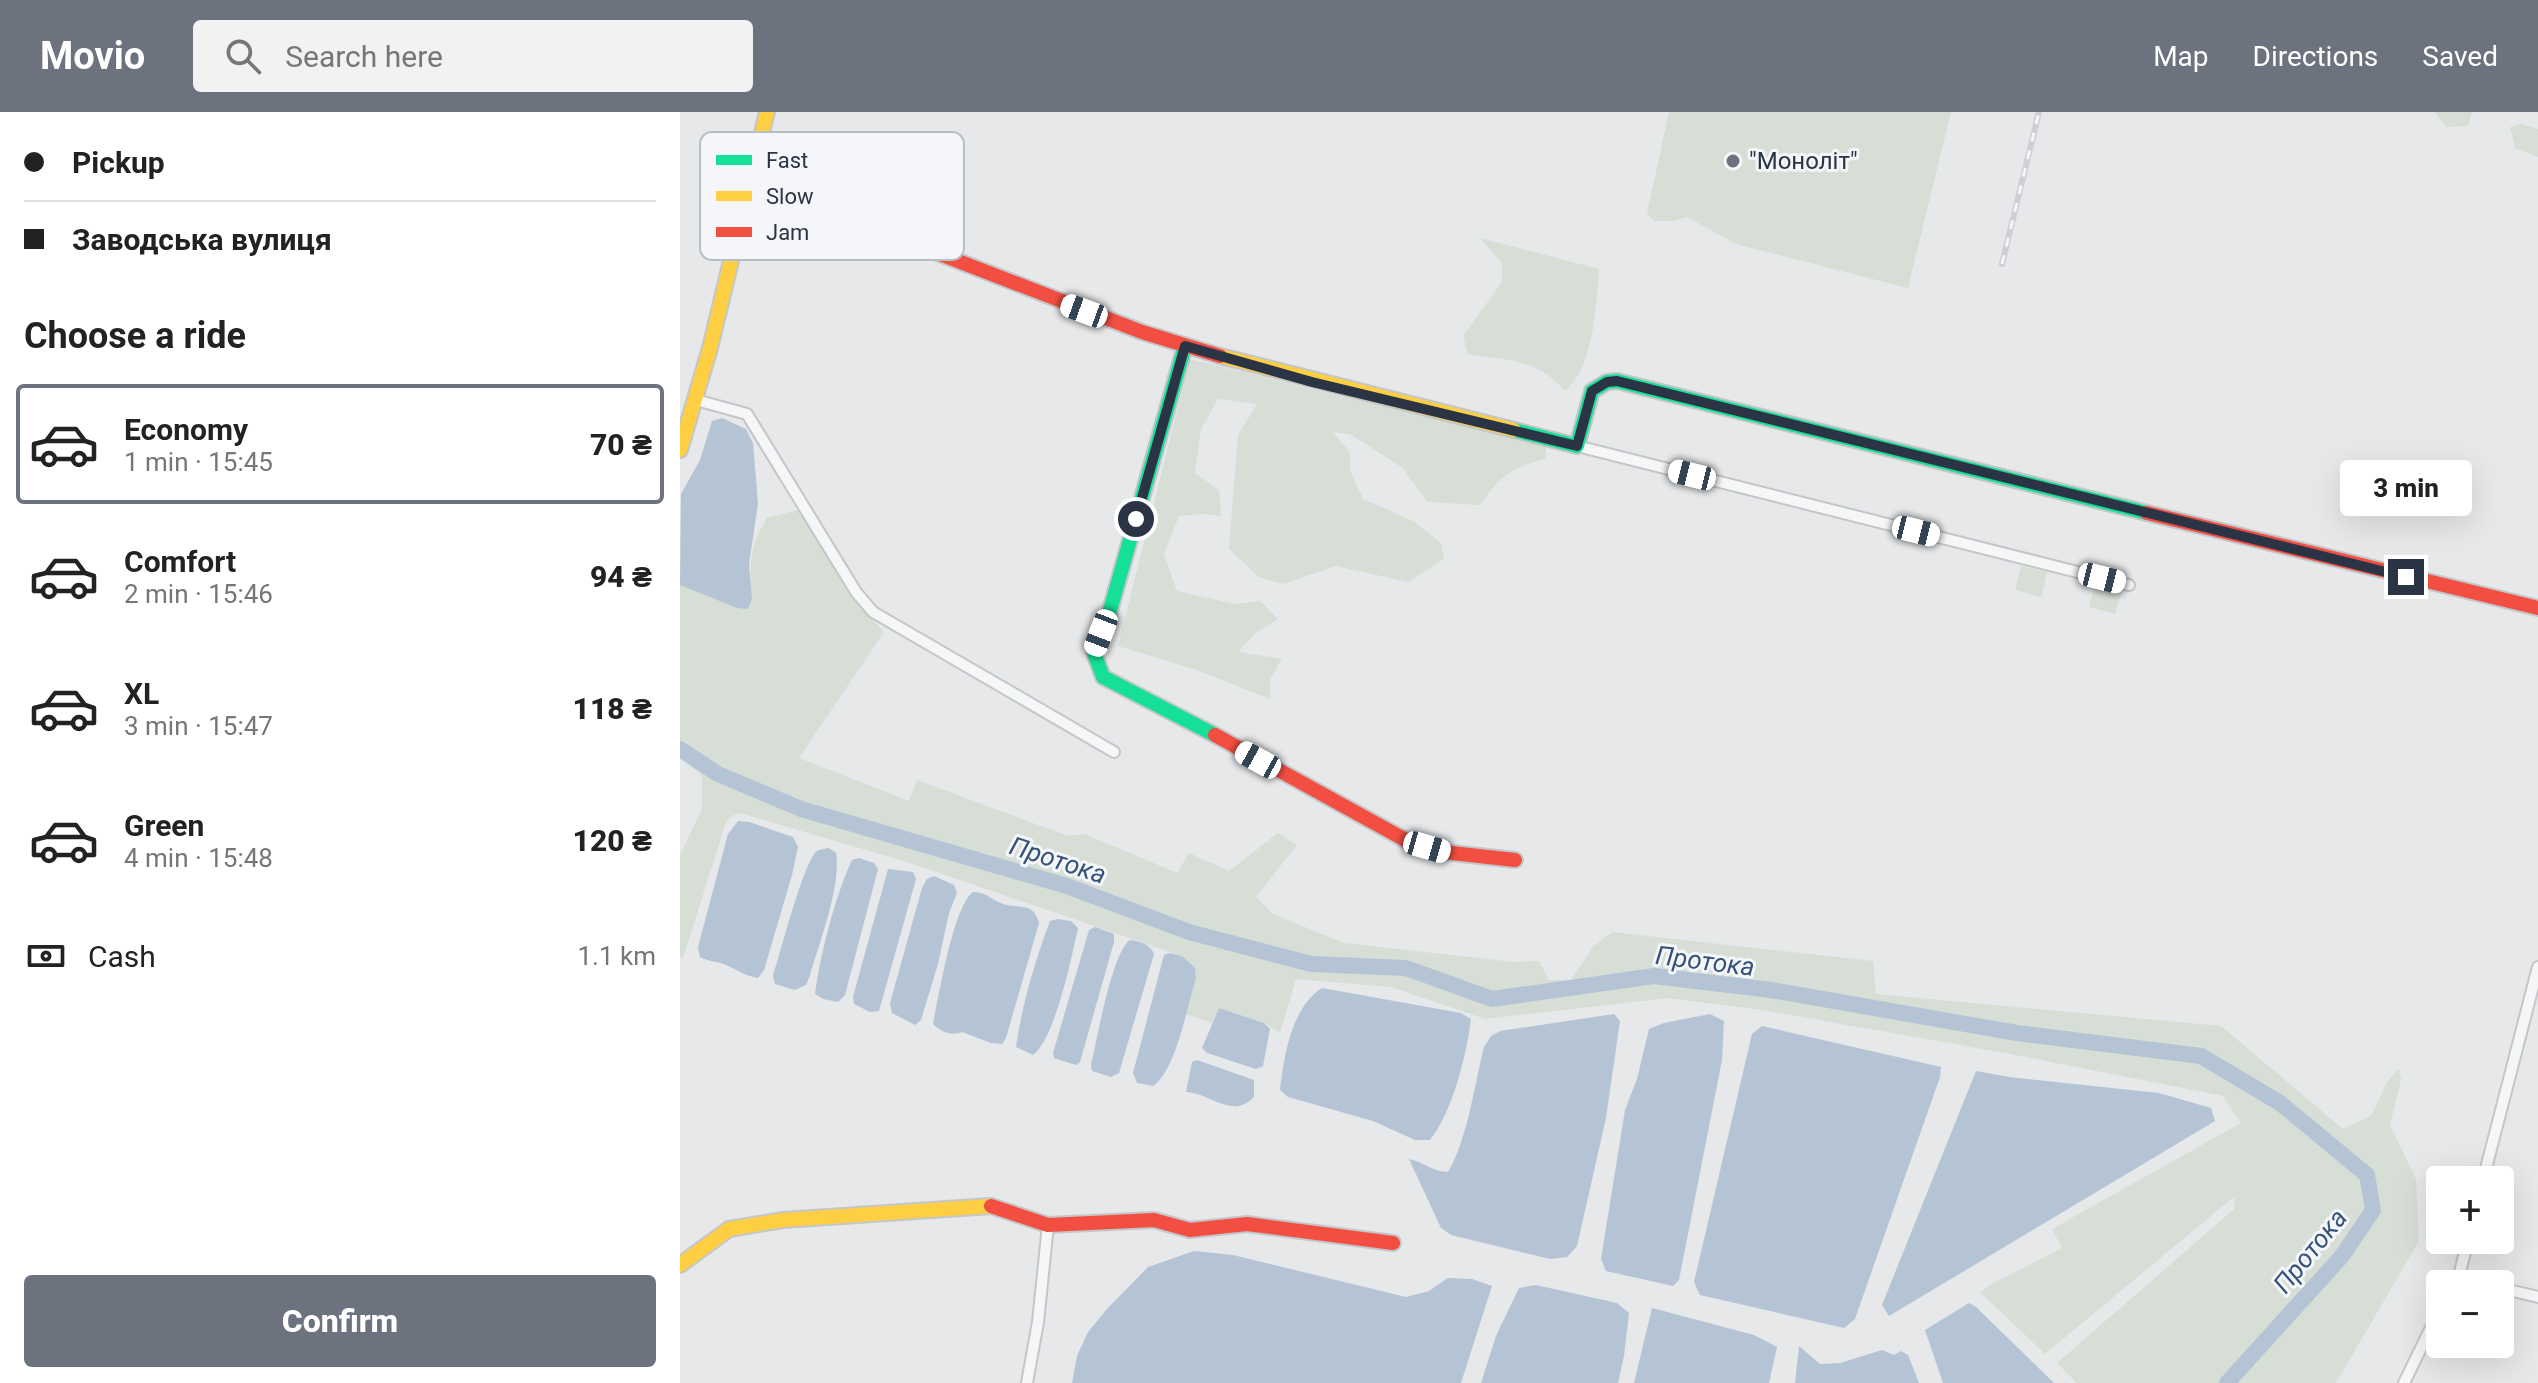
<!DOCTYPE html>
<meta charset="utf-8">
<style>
:root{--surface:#fff;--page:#f2f2f2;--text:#222;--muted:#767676;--line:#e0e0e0;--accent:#6c737f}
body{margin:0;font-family:Roboto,sans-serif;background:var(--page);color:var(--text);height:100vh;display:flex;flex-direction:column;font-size:30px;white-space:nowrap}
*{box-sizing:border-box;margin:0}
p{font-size:26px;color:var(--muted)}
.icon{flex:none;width:44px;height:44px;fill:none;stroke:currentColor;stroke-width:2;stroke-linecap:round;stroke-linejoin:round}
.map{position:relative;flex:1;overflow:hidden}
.side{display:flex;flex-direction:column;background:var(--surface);width:680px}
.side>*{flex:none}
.hud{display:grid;align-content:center;height:176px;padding:0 24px;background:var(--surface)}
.fabs{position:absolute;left:1746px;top:1054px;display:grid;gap:16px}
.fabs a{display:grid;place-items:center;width:88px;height:88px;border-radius:8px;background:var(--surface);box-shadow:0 8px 32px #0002;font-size:40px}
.end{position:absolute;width:36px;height:36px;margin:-18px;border:10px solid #2b3445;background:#fff;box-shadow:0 0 0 4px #fff}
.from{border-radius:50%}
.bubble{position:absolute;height:56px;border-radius:8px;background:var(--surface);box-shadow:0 8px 32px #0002;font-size:26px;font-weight:800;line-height:56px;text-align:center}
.car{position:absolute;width:24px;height:48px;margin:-24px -12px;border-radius:10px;box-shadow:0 0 6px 2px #0007;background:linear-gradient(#fff 24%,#345 0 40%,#fff 0 76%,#345 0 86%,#fff 0)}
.hud b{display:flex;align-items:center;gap:28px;height:76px;font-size:30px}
.hud b+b{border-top:2px solid var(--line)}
.hud i{width:20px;height:20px;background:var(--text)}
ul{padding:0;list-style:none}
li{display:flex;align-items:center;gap:24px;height:120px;margin:0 16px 12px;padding:0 8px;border:4px solid transparent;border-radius:8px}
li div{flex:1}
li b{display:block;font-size:30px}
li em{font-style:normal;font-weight:800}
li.on{border-color:var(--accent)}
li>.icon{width:72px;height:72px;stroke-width:1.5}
h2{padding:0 24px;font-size:36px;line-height:96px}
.pay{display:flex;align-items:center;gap:20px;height:88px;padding:0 24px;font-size:30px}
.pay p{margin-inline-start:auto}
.primary-button{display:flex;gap:16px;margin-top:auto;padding:16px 24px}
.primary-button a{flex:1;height:92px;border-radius:8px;background:var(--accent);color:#fff;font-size:32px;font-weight:800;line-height:92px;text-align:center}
header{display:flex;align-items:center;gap:48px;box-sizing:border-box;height:112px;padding:0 40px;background:var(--accent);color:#fff}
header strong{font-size:38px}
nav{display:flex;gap:44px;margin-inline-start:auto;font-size:28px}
.search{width:560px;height:72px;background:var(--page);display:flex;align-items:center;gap:20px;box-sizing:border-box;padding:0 28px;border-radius:8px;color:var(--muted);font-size:30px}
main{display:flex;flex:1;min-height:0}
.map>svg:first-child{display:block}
.green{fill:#d6ded6}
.water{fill:#b4c4d5}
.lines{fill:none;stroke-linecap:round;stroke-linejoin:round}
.river{stroke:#b4c4d5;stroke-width:16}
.street-casing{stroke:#c4c6c8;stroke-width:14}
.fast-casing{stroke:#c4c6c8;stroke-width:18}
.slow-casing{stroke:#c4c6c8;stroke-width:18}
.jam-casing{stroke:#c4c6c8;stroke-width:18}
.street{stroke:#f5f6f7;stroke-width:10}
.fast{stroke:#16e098;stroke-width:14}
.slow{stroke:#ffcf43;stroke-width:14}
.jam{stroke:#f24e42;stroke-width:14}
.rail-casing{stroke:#cecfd2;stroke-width:6}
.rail{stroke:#f4f6f9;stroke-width:3;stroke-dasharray:9;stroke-linecap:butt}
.route{stroke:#2b3445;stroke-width:10}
.poi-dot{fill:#6c737f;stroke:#f4f6f9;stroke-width:3}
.labels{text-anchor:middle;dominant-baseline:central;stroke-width:6;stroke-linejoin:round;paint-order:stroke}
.poi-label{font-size:24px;fill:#2b3445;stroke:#f4f6f9;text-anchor:start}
.water-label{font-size:26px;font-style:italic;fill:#34527a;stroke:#f4f6f9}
.key{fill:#f4f6f9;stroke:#b8bcc3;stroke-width:2}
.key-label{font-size:22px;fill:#2b3445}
</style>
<header>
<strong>Movio</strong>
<div class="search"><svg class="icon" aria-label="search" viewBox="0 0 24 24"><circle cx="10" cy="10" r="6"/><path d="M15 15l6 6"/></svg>Search here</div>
<nav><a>Map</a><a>Directions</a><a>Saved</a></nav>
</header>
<main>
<section class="side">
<div class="hud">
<b><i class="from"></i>Pickup</b>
<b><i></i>Заводська вулиця</b>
</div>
<h2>Choose a ride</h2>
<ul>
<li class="on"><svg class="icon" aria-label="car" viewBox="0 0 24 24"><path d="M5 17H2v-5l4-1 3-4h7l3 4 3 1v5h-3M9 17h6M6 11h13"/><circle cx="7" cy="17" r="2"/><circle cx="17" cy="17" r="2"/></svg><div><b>Economy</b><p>1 min · 15:45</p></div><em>70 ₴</em></li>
<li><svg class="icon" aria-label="car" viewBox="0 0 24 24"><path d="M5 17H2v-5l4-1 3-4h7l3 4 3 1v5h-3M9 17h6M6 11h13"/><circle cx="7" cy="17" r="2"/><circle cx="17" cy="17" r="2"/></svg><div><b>Comfort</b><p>2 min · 15:46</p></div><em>94 ₴</em></li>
<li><svg class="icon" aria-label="car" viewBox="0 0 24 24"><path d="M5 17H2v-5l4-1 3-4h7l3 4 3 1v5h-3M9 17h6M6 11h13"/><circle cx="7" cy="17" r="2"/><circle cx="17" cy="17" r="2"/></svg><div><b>XL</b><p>3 min · 15:47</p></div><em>118 ₴</em></li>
<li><svg class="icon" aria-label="car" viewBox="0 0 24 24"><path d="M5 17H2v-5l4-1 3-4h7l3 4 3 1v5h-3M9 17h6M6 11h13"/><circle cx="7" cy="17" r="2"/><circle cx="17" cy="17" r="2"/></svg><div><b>Green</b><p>4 min · 15:48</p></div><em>120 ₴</em></li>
</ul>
<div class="pay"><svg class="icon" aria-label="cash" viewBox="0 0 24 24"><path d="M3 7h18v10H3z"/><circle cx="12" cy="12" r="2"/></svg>Cash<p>1.1 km</p></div>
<div class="primary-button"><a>Confirm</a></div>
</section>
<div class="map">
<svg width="1858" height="1271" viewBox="0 0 1858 1271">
<rect width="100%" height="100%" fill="#e6e8ea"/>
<g class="green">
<path d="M989,0H1271L1228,176L1056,132L1007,105L994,109H974L967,101Z"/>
<path d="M1755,0H1792L1788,14L1766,15Z"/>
<path d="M1841,12L1858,17V45L1835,36L1830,15Z"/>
<path d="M800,126L919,157C916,193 914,256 885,279C857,246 828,249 788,242L783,224L822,170V151Z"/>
<path d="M510,247L866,334L865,347C830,356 820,364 800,393L747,390L723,356L670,322L652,320L670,340V358L683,387L733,409L761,431L764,447L728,470L656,454L603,472L579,465L549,437L558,323L577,292L538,287L521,317L515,361L539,378L541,404L523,402L499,404L484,442L497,479L555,492L580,489L598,507L576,521L558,540L602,547L590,567V587L517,558L438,534Z"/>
<path d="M121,397L168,482L204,520L119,646L229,689L237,668L388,724L405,722L497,761L509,741L549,759L598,721L617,733L576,785L593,802L664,831L834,850L859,849L869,868H891L913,835L932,820L1193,849L1196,882L1541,914L1663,1017L1691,1004L1707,970L1719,957L1721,968L1710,1013L1736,1067L1739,1129L1656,1271H1397L1377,1251L1554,1097L1555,1084L1365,1242L1301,1181L1308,1174L1382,1136L1372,1117L1561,1011L1543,984L1326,941L1082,898L988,886L805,907L711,875L616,867L600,921L584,911L539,896L532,911L505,902L516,867L502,844L227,750L60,701L52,704L46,710L3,846L0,845V743L22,697V664L0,645V473L57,495L72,487C69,453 69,435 87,406Z"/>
<path d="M1341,454L1367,460L1361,485L1335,478Z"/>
<path d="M1415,472L1442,479L1435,502L1409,495Z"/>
</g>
<g class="water">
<path d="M42,306L66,317L73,331L78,392L69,452L72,487L68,497L57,496L0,473L1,382L20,348L32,309Z"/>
<path d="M58,709L69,710L113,725L118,735L112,763L84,858L78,866C65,864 58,858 46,853C38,849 29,850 20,845L18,835L48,722Z"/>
<path d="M149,736L156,741C162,771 139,832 130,863L126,873L115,878L95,872L93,864C100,843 124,748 137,739C140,737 145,737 149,736Z"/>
<path d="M179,746L194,751L198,757L165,883L158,890L143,887L135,882C140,843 155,784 172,748Z"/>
<path d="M208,757L233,760L236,767L199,899L190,900L174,892L173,885Z"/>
<path d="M254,764L274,773L277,781L269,801L258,852L241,908L235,913L212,901L210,891L242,776L247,767Z"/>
<path d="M293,780C306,780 312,788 323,792C339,797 354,790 359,811L326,926L322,932L311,931L282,920C273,924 260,920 253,912C259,884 273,795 293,780Z"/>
<path d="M378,807L391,809L398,816C392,844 375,927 353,943L336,935C342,893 355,849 370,809Z"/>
<path d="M415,815L434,822V830L400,950L396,953L374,946L373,941L409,818Z"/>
<path d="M450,828C461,830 469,831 474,842L439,961L431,965L412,959L411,953C417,928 432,840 450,828Z"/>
<path d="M490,841L502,844L515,856L516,867C507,894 496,959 473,974L457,971L453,961L484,843Z"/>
<path d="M642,876L781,901L791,907C787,942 772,1001 750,1028H735L693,1009L608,985L600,978C604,944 611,896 642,876Z"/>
<path d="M539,896L584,911L590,917L583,954L576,957L527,941L522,936Z"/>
<path d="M934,902L940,909L926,1006L897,1134L887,1145L870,1147L771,1123L761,1116L729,1047C744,1050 753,1060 768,1060C788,1026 794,974 804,935L811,924L820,919Z"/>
<path d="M1030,902L1044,909L1042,948L999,1168L993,1174L926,1159L921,1147L945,998L957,967L969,917L984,911Z"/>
<path d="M1082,914L1261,955L1260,965L1175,1207L1164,1216L1020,1183L1014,1170L1072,922Z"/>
<path d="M517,948L574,968V985C552,1008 531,981 506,980L512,950Z"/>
<path d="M1296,959L1329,965L1479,981L1531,996L1535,1009L1209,1204L1202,1193Z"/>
<path d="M514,1139L553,1143L726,1185L749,1179L768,1166L792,1167L812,1174L781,1271H392L397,1244L408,1220L427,1197L468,1155Z"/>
<path d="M856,1173L937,1191L949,1201L944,1244L938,1271H801L816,1224L839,1176Z"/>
<path d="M1289,1191L1296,1195L1374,1271H1263L1245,1218Z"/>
<path d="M972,1196L1074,1223L1097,1235L1089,1271H954Z"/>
<path d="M1119,1234L1140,1252L1160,1251L1202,1238L1214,1243L1221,1239L1228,1243L1239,1271H1115Z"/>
</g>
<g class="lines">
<path class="river" d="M0,637L38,662L121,697L387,774L509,820L631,852L726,856L812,887L974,864L1091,878L1337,921L1521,944L1600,991L1687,1063L1693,1098L1662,1144L1547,1271"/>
<defs>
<g id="street">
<path d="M16,288L67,302L176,480L193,500L434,640"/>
<path d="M897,334L1449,473"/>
<path d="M1803,1068L1858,855"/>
<path d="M1779,1164L1807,1172"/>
<path d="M1773,1172L1779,1164L1788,1128"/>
<path d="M1820,1176L1858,1185"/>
<path d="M347,1271L358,1210L368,1113"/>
<path d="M1724,1271L1760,1197"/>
</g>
<g id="fast">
<path d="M505,234L429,502L414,541L423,565L535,623"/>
<path d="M834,318L897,334L912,279L927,270L937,269L1467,401"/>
</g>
<g id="slow">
<path d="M540,244L834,318"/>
<path d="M0,338L30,236L87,0"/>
<path d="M0,1153L49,1117L103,1108L311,1094"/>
</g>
<g id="jam">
<path d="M66,85L177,110L462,220L540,244"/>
<path d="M1467,401L1858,496"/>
<path d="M535,623L731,731L763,740L835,748"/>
<path d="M311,1094L368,1113L474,1108L510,1118L567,1112L713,1131"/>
</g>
</defs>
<use href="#street" class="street-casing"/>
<use href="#fast" class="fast-casing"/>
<use href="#slow" class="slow-casing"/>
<use href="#jam" class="jam-casing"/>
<use href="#street" class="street"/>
<use href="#fast" class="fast"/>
<use href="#slow" class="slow"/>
<use href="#jam" class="jam"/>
<defs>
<path id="rail" d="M1322,152L1359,0"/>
</defs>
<use href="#rail" class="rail-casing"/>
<use href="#rail" class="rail"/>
</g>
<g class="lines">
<path class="route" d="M456,407L505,234L632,270L897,334L912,279L927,270L937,269L1726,465"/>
</g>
<circle class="poi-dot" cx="1053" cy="49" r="8"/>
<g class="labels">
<g class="poi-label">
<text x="1069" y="49">"Моноліт"</text>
</g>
<g class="water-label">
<text transform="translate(378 748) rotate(18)">Протока</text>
<text transform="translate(1025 849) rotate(7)">Протока</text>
<text transform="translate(1630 1139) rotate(-51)">Протока</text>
</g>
</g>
<rect x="20" y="20" width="264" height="128" rx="12" class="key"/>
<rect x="36" y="43" width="36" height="10" fill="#16e098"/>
<rect x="36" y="79" width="36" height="10" fill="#ffcf43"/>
<rect x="36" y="115" width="36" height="10" fill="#f24e42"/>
<g class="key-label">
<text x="86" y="56">Fast</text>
<text x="86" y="92">Slow</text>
<text x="86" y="128">Jam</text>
</g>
</svg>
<div class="fabs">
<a>+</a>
<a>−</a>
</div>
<i class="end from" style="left:456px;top:407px"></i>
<i class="end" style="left:1726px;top:465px"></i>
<div class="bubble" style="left:1660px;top:348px;width:132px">3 min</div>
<i class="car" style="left:404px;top:199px;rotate:290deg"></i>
<i class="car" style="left:1012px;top:363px;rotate:284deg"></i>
<i class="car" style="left:1236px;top:419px;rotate:104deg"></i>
<i class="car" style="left:1422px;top:466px;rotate:104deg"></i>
<i class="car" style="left:421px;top:521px;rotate:201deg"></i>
<i class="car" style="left:578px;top:648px;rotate:299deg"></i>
<i class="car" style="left:747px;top:735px;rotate:106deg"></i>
</div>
</main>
